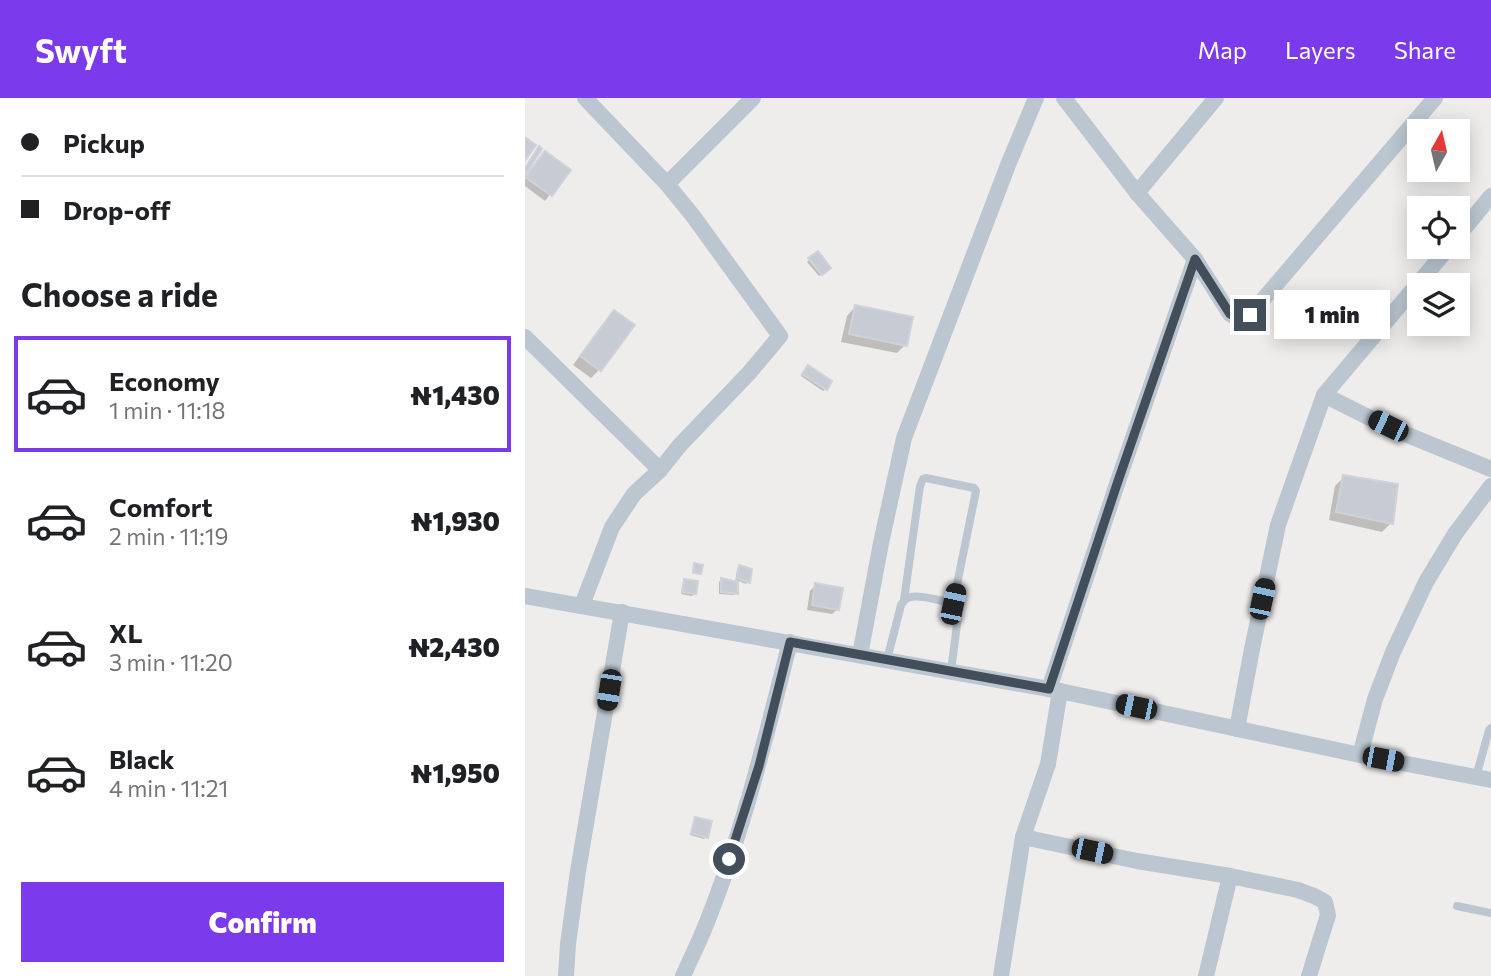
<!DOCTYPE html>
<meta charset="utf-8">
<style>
:root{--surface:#fff;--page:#f2f2f2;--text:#202124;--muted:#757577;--line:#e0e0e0;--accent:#7c3aed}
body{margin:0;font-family:Commissioner,sans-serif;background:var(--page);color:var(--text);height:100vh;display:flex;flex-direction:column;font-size:26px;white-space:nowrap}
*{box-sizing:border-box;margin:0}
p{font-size:23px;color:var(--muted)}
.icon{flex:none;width:38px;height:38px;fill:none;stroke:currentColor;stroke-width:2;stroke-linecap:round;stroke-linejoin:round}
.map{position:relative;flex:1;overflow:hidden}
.sheet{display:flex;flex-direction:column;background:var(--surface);width:525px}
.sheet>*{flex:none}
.guide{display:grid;align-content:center;height:154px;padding:0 21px;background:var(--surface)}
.needle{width:46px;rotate:8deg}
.buttons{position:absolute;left:882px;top:21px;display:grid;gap:14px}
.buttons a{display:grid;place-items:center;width:63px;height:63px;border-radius:0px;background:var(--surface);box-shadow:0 4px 18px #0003;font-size:35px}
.end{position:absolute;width:32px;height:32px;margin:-16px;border:9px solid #434e5b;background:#fff;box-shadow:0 0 0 4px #fff}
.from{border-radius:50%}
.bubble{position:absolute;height:49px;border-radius:0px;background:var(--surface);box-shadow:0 4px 18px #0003;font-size:23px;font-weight:800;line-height:49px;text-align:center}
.car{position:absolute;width:21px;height:42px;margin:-21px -10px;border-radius:9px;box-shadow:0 0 5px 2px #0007;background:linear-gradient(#222 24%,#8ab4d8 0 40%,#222 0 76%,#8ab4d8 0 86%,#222 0)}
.guide b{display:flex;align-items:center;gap:24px;height:66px;font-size:26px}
.guide b+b{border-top:2px solid var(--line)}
.guide i{width:18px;height:18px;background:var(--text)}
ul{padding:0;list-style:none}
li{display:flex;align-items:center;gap:21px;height:116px;margin:0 14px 10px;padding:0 7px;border:4px solid transparent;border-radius:0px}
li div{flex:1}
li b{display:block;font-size:26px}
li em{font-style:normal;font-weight:800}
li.on{border-color:var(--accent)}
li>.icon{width:63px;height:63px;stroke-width:1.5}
h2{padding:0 21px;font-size:32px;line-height:84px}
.primary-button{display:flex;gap:14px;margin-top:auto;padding:14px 21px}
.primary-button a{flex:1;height:80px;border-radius:0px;background:var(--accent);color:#fff;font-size:28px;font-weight:800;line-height:80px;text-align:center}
header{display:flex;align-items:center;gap:42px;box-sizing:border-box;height:98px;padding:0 35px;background:var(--accent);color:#fff}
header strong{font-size:33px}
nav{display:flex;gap:38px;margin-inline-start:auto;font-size:24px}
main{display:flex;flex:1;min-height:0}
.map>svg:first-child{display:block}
.shadow{fill:#0003}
.building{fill:#c7cbd3;stroke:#cfd2d9;stroke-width:2}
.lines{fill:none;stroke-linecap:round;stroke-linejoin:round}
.service{stroke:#bbc6d0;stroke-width:8}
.minor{stroke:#bbc6d0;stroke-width:16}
.route{stroke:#434e5b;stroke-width:9}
</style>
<header>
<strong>Swyft</strong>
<nav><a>Map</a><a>Layers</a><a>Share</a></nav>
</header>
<main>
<section class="sheet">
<div class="guide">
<b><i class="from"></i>Pickup</b>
<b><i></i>Drop-off</b>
</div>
<h2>Choose a ride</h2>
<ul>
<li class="on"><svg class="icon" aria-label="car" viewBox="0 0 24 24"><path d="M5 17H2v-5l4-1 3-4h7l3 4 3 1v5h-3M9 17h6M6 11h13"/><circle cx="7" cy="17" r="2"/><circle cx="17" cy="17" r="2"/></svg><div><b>Economy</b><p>1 min · 11:18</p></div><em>₦1,430</em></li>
<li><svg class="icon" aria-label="car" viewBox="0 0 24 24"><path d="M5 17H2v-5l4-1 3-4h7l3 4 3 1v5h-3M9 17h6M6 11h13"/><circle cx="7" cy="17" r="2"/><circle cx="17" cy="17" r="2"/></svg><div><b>Comfort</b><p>2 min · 11:19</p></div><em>₦1,930</em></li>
<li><svg class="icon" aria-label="car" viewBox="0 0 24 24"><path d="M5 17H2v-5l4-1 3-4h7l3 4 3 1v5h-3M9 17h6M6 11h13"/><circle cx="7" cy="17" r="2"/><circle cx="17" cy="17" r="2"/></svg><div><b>XL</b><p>3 min · 11:20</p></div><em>₦2,430</em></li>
<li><svg class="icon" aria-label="car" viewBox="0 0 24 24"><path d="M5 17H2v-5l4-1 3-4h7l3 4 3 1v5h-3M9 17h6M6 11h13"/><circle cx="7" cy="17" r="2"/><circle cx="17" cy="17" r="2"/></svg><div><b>Black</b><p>4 min · 11:21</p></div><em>₦1,950</em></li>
</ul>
<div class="primary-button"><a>Confirm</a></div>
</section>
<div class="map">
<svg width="966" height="878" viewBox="0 0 966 878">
<rect width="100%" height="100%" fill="#efecec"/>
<g class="shadow">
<path d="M15,60L44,72L20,103L0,88V80Z"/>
<path d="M292,155L304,170L294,178L282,164Z"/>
<path d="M330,209L380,247L372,255L316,244L322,218Z"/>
<path d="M90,214L74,272L66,280L48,267L81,223Z"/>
<path d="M281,271L300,291L298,293L276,278Z"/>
<path d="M819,379L866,425L857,434L804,422L810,388Z"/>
<path d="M214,469L223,484L221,486L211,482V495L209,497L194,496V484L196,482L210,485L212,471Z"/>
<path d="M160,483L170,496L167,498L156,496L158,485Z"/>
<path d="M291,487L313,511L307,516L282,512L285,493Z"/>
<path d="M171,721L181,739L179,741L165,737L169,723Z"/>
</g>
<g class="building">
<path d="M0,39L11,47L0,63Z"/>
<path d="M14,48L17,51L0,77V70Z"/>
<path d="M20,53L46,72L27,98L0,79Z"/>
<path d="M293,153L306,170L297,177L283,160Z"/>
<path d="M330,207L388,219L382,248L324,236Z"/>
<path d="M89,212L110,227L76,273L55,258Z"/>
<path d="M283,267L307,283L302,292L277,276Z"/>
<path d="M818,377L873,386L868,426L811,414Z"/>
<path d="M169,465L178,467L176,476L168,475Z"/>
<path d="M214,467L227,471L225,485L212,480Z"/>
<path d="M196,480L213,484V496L196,494Z"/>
<path d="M159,481L173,483L171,496L157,494Z"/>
<path d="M290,485L318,490L314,512L287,507Z"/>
<path d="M170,719L187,723L183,740L166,735Z"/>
</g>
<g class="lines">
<g class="service">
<path d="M379,502L395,388L398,381L401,380L449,390L451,393L428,506"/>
<path d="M362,562L376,507C379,503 379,501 385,499C395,497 424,503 432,509L433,519L426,573"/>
<path d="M951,679L964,632L966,630"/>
<path d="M932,808L966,815"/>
</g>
<g class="minor">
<path d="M539,0L612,95L670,161L705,216C713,221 717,223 725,217L910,0"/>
<path d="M142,86L228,0"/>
<path d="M612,95L691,0"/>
<path d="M933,138L966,98"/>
<path d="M0,239L135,372"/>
<path d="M799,297L863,329L966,371"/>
<path d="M0,498L535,593L835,657L966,682"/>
<path d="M57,507L87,429L109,396L135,372L155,347L224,275L255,238L168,118L142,86L60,0"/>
<path d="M335,557L356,445L379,340L483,67L511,0"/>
<path d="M524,591L592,386L670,161"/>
<path d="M712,631L727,551L753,427L799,297L924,149"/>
<path d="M835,657L850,601L868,554L901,484L930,436L966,388"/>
<path d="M498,739L612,763L705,778L773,792L789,798L800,804L803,817L784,878"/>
<path d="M41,878L43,846L53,773L97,514"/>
<path d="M158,878C166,860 175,842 182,824C218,734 241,638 265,544"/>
<path d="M476,878L498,739L523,666L535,593"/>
<path d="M681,878L705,778"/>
</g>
</g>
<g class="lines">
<path class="route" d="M204,761L234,668L265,544L524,591L592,386L670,161L705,216C713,221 717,223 725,217"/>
</g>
</svg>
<div class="buttons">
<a><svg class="needle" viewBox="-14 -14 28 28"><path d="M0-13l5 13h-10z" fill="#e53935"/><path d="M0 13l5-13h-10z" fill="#757577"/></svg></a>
<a><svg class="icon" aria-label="locate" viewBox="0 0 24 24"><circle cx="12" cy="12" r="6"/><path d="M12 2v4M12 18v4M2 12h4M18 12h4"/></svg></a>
<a><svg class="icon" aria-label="layers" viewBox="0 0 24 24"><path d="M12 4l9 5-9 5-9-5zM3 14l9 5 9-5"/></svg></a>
</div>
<i class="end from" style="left:204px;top:761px"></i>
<i class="end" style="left:725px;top:217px"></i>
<div class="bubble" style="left:749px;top:192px;width:116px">1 min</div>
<i class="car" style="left:863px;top:328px;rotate:296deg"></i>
<i class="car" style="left:737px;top:501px;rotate:12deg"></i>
<i class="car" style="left:428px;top:506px;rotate:12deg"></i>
<i class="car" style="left:84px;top:592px;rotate:189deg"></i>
<i class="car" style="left:611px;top:609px;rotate:282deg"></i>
<i class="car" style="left:858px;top:661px;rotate:101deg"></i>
<i class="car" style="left:567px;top:753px;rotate:102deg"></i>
</div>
</main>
